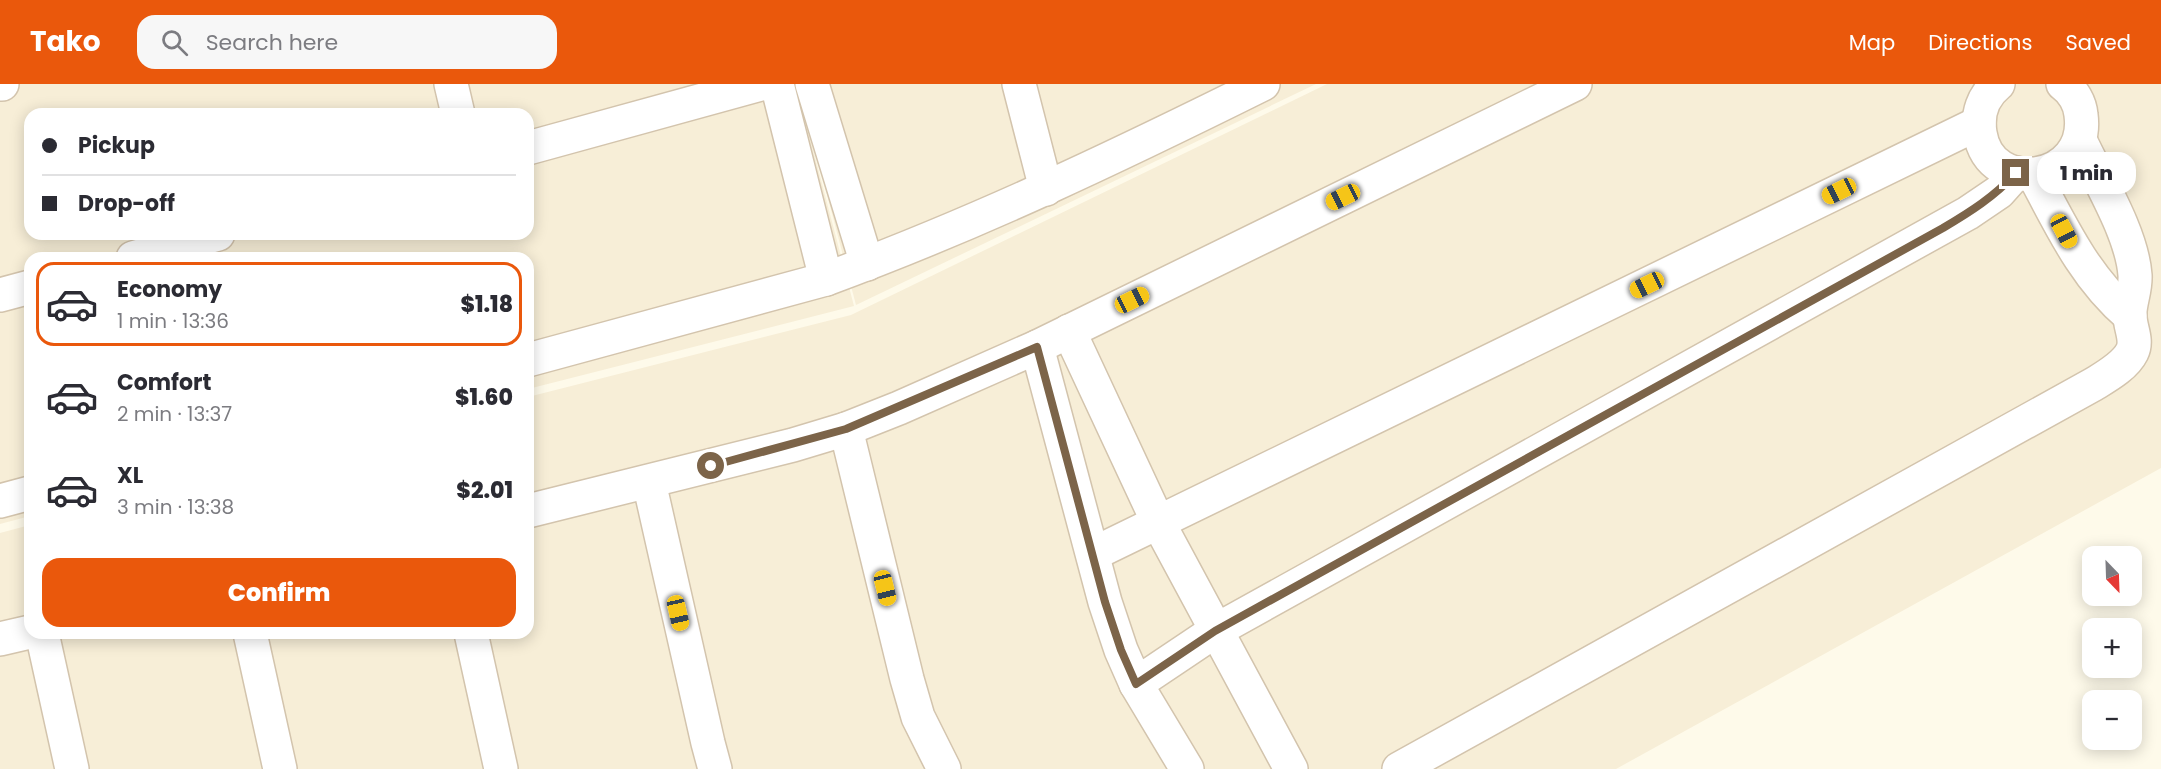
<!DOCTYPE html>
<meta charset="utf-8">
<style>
:root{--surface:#fff;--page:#f7f7f7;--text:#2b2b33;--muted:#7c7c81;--line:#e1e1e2;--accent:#ea580c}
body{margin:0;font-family:Poppins,sans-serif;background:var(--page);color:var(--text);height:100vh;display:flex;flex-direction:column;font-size:22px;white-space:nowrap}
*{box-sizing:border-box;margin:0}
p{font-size:20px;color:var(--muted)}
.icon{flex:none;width:33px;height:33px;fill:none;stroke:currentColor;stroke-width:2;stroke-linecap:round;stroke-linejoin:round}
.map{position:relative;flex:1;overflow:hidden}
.details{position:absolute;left:24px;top:168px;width:510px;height:387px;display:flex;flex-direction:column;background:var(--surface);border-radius:18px;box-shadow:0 3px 15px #0003}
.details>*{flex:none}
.guide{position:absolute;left:24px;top:24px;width:510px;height:132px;border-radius:18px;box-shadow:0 3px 15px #0003;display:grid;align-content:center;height:132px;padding:0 18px;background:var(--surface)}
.needle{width:39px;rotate:157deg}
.controls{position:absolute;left:2082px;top:462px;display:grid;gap:12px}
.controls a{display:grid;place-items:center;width:60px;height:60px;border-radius:12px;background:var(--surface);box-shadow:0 3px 15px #0003;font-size:30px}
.end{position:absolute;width:27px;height:27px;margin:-14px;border:8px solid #7c6449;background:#fff;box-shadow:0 0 0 3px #fff}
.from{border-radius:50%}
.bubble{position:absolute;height:42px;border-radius:18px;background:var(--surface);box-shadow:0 3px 15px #0003;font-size:20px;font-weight:800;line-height:42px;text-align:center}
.car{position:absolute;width:18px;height:36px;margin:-18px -9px;border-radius:8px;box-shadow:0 0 4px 2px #0007;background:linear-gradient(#f5c518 24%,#345 0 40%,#f5c518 0 76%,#345 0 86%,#f5c518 0)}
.guide b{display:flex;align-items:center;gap:21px;height:57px;font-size:22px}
.guide b+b{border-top:2px solid var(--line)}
.guide i{width:15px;height:15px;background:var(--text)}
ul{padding:10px 0 0;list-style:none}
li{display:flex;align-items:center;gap:18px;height:84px;margin:0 12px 9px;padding:0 6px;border:3px solid transparent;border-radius:18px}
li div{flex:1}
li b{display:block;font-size:22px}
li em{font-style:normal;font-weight:800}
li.on{border-color:var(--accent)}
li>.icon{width:54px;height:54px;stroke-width:1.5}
.cta{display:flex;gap:12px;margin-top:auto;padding:12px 18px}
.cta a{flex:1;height:69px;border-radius:18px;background:var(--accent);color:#fff;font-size:24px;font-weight:800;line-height:69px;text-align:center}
header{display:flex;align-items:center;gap:36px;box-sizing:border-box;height:84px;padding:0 30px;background:var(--accent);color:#fff}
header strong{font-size:28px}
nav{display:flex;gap:33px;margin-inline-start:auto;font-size:21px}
.search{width:420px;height:54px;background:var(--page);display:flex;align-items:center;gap:15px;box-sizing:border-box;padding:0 21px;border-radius:18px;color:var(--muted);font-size:22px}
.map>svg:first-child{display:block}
.residential{fill:#f7eed7;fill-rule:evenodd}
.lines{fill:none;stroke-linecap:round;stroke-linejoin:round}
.street-casing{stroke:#d3c4ad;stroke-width:36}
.street{stroke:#fff;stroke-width:33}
.route{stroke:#7c6449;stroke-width:8}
</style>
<header>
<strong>Tako</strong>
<div class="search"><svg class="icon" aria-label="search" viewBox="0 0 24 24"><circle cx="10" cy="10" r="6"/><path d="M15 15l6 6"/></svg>Search here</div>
<nav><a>Map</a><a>Directions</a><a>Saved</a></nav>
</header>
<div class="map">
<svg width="2161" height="685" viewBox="0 0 2161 685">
<rect width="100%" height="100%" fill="#fefaea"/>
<g class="residential">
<path d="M0,0H796L854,222L528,305V174H30V432L0,440ZM30,30H528V150H30Z"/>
<path d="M798,0H1316L856,221Z"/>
<path d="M1327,0H2161V384L1616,685H0V449L30,441V549H528V313L851,231Z"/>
</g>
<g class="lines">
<defs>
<g id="street">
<path d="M0,0H2"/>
<path d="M451,0L458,30"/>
<path d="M777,0L826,195"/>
<path d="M812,0L867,180"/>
<path d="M1019,0L1046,105"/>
<path d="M1998,0C1983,12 1977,30 1980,49C1990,114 2090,98 2081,31C2080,19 2073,7 2063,0"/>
<path d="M528,64L761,0"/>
<path d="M2034,91C2061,142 2085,194 2130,232"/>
<path d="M133,174L218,150"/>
<path d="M0,211L30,203"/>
<path d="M1069,247L1158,438L1291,685"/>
<path d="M1037,263L1105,518L1121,566L1136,600L1187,685"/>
<path d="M528,276L826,195C976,140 1120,71 1263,0"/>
<path d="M846,345L907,595L918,633L944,685"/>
<path d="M649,398L708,659L715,685"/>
<path d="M0,417L30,409"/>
<path d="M528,427L793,361L846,345L899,324L1037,263L1575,0"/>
<path d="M1093,470L1979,39"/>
<path d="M42,549L72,685"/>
<path d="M250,549L280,685"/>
<path d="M471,549L501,685"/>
<path d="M0,555L30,548"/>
<path d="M1136,600L1215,547L1968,129L1999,108L2016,89"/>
<path d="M1399,685L2094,300C2107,292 2125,282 2132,268C2138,256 2130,244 2130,232C2129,220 2136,206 2135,191C2132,149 2098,95 2080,56"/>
</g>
</defs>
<use href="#street" class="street-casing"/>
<use href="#street" class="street"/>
</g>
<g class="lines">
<path class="route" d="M711,382L846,345L1037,263L1105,518L1121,566L1136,600L1215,547L1943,144C1970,128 1994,113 2016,89"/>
</g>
</svg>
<div class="controls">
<a><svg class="needle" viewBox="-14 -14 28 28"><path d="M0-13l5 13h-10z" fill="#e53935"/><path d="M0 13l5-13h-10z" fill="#7c7c81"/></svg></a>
<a>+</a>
<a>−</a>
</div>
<i class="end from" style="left:711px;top:382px"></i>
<i class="end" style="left:2016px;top:89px"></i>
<div class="bubble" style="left:2037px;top:68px;width:99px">1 min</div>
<i class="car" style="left:1839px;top:107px;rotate:244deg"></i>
<i class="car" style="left:1343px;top:113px;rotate:244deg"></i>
<i class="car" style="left:2064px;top:147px;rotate:152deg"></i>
<i class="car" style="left:1647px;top:201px;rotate:244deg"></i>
<i class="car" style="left:1132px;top:216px;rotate:64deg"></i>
<i class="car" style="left:885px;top:504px;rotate:166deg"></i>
<i class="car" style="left:678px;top:529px;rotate:167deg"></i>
<div class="guide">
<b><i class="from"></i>Pickup</b>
<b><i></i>Drop-off</b>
</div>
<section class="details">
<ul>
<li class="on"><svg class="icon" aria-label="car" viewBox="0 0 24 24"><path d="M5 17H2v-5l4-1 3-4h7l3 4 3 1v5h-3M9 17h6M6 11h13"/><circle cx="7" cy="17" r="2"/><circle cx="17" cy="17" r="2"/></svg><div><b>Economy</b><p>1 min · 13:36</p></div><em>$1.18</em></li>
<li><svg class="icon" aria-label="car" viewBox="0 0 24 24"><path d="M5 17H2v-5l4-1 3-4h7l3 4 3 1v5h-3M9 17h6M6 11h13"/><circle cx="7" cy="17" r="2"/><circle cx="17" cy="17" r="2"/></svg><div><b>Comfort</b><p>2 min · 13:37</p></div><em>$1.60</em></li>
<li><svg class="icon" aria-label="car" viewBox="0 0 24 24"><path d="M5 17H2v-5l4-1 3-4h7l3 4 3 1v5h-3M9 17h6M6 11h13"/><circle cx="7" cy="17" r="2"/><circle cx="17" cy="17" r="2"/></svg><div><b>XL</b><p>3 min · 13:38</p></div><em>$2.01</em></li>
</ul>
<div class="cta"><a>Confirm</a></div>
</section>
</div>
